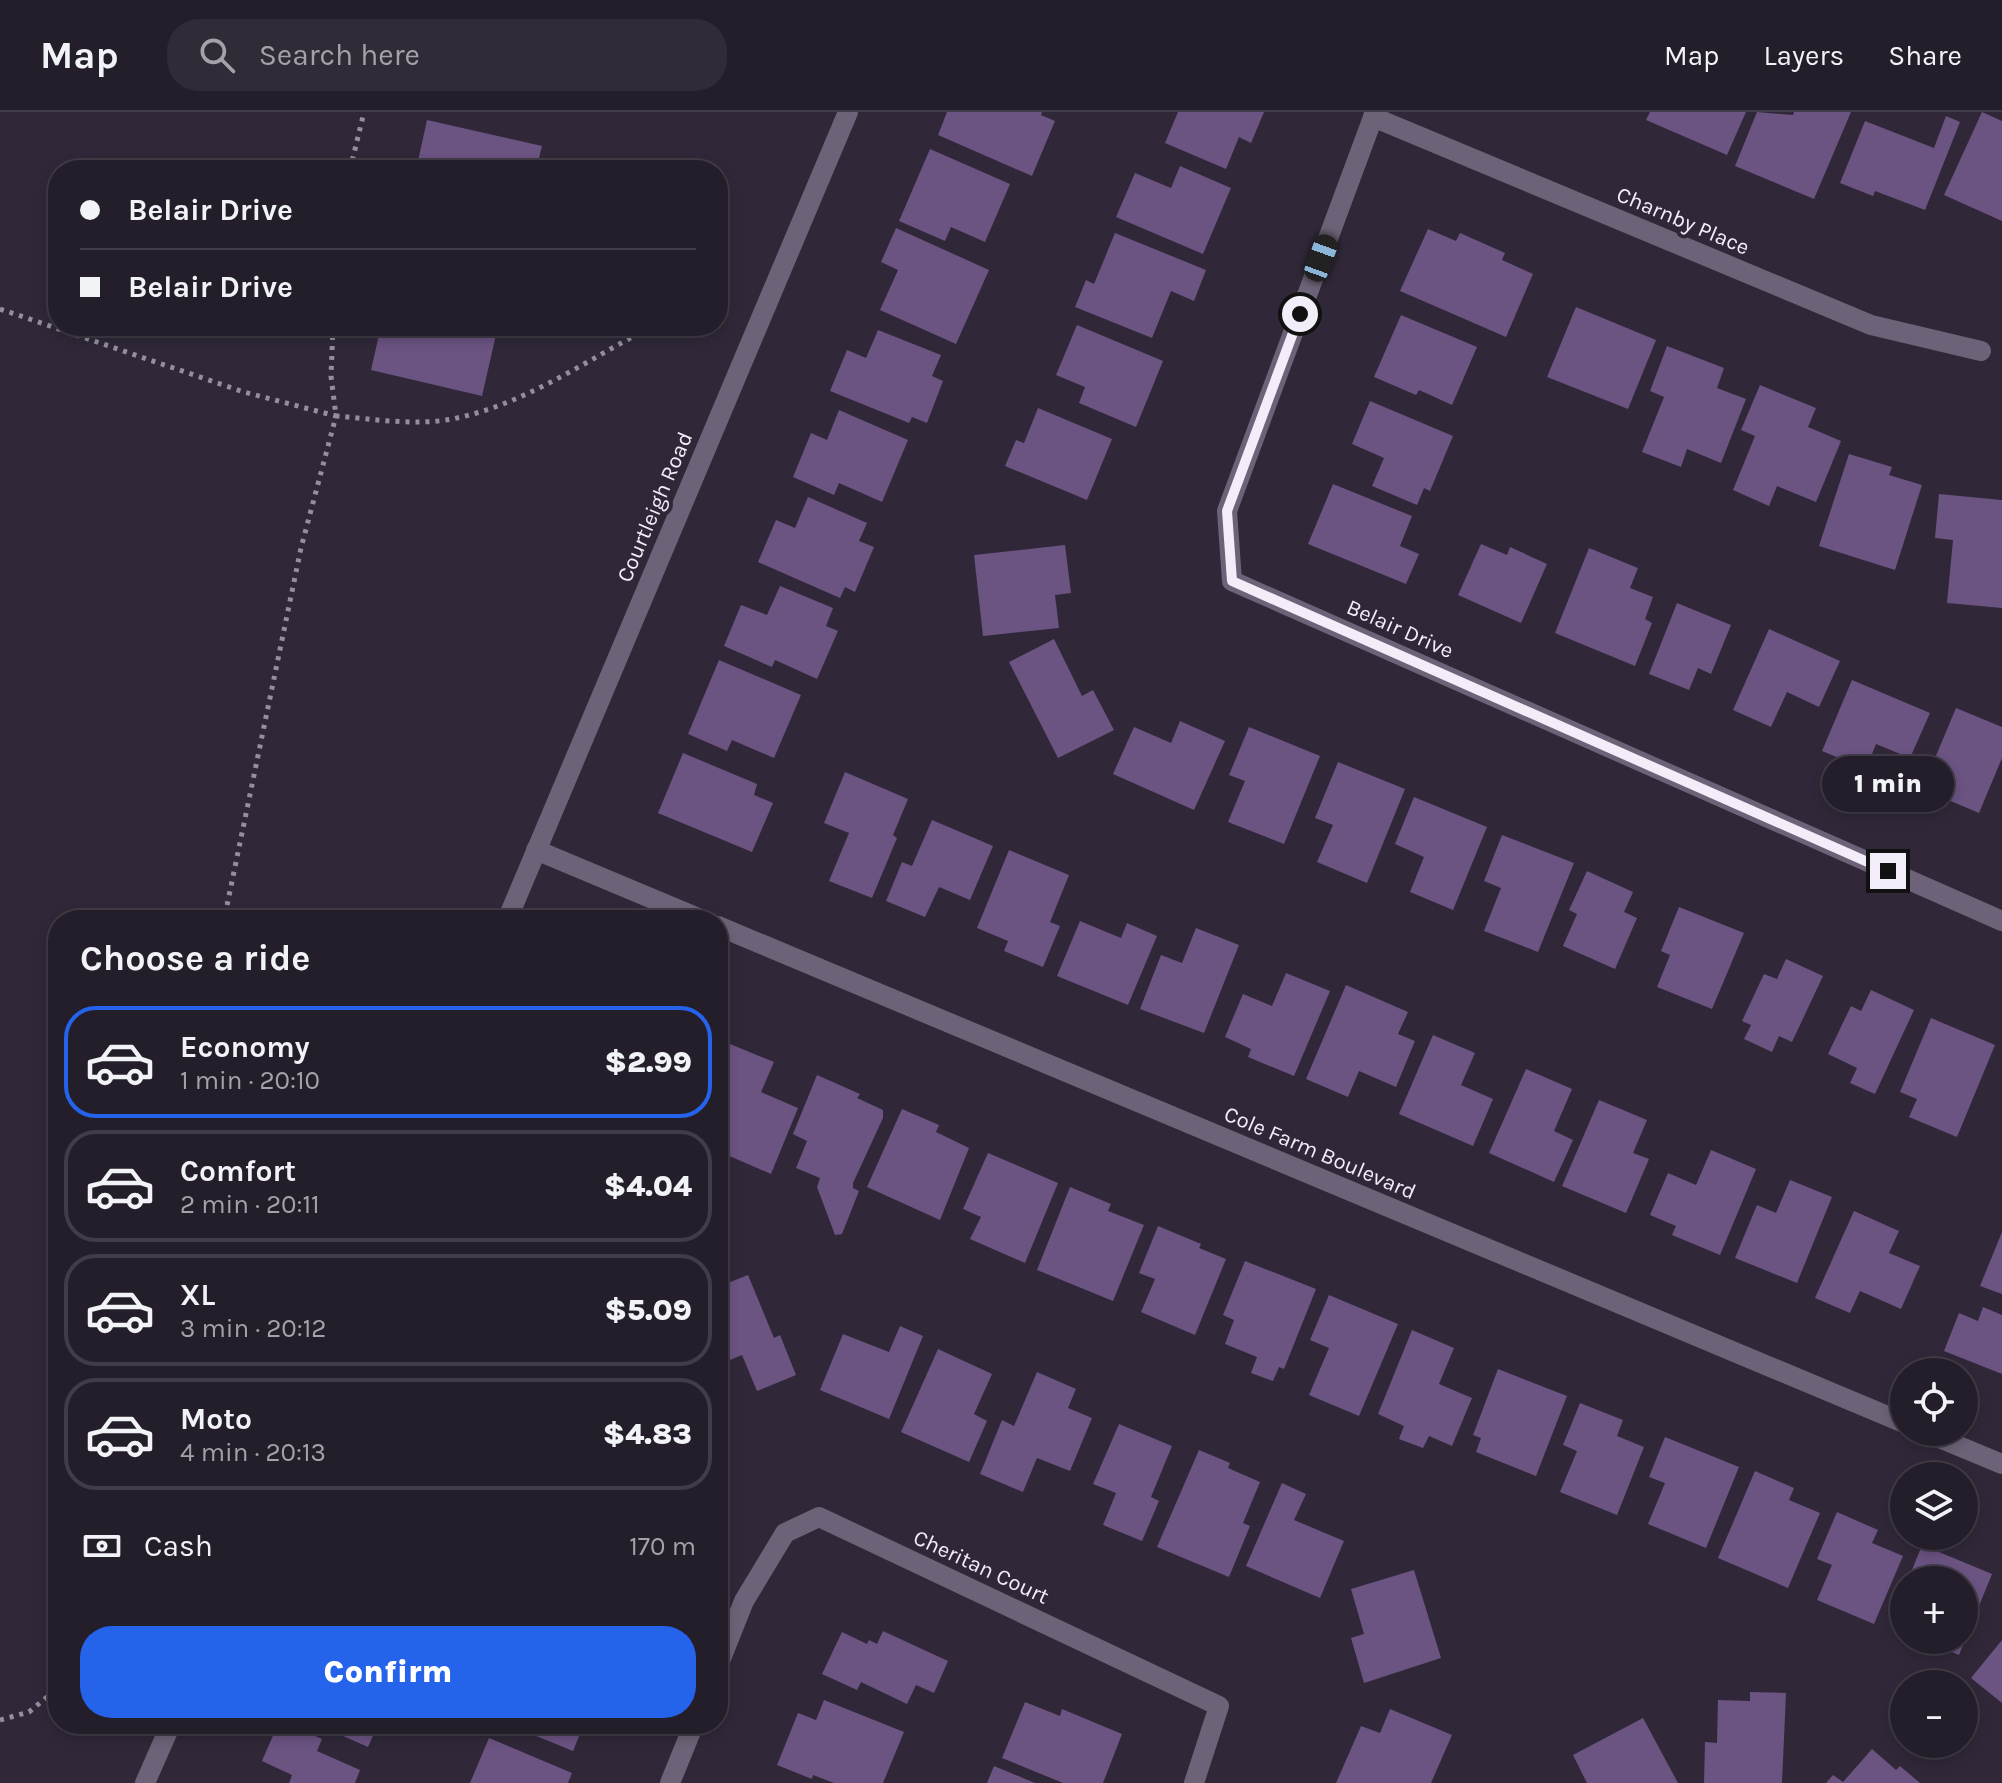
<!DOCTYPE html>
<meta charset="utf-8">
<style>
:root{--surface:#241e2a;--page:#302b36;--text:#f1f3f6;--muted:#a3a2a8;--line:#413c47;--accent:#2563eb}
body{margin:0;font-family:Karla,sans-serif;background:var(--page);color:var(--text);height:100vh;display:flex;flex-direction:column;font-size:30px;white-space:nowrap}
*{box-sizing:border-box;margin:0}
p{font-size:26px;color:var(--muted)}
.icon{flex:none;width:44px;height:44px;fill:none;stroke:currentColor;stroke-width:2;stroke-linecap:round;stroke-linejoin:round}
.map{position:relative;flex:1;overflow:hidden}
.sheet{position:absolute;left:48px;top:798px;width:680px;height:824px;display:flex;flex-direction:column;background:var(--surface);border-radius:32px;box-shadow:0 4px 12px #0003,0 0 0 2px var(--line)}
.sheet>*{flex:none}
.banner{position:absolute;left:48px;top:48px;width:680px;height:176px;border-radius:32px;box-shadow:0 4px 12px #0003,0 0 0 2px var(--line);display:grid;align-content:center;height:176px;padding:0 32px;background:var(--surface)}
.tools{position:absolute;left:1890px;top:1246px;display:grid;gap:16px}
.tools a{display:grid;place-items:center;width:88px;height:88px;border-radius:50%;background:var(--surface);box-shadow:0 4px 12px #0003,0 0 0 2px var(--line);font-size:40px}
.end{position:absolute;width:36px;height:36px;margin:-18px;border:10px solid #f2edf8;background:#111;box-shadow:0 0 0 4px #111}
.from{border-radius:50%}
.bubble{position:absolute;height:56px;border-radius:28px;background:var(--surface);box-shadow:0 4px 12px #0003,0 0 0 2px var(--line);font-size:26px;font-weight:800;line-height:56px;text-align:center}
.car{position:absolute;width:24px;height:48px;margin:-24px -12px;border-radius:10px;box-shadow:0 0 6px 2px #0007;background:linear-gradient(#222 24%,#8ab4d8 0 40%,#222 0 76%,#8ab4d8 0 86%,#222 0)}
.banner b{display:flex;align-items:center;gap:28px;height:76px;font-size:30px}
.banner b+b{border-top:2px solid var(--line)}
.banner i{width:20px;height:20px;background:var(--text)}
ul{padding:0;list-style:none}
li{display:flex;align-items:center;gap:24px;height:112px;margin:0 16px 12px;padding:0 16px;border:4px solid var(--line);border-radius:32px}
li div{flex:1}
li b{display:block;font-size:30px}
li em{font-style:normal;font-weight:800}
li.selected{border-color:var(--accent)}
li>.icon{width:72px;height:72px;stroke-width:1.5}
h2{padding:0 32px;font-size:36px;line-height:96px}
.pay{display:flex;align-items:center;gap:20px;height:88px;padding:0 32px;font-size:30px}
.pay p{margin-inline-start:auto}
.primary-button{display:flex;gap:16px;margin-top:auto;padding:16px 32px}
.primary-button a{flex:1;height:92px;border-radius:32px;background:var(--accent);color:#fff;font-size:32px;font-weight:800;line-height:92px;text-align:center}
header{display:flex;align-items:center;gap:48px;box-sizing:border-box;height:112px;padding:0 40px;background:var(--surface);border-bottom:2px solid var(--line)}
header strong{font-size:38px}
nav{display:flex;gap:44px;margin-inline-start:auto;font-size:28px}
.search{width:560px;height:72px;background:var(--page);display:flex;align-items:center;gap:20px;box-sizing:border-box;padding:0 28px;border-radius:32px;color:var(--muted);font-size:30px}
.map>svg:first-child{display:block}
.building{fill:#6b5382}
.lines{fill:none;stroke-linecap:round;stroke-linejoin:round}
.path{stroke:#958f9c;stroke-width:5;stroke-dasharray:4 6;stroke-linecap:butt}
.street{stroke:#6d6378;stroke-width:20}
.route{stroke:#f2edf8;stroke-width:10}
.labels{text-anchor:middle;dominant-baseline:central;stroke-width:8;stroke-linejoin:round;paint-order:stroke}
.street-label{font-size:22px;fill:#f2edf8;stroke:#302838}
</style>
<header>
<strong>Map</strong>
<div class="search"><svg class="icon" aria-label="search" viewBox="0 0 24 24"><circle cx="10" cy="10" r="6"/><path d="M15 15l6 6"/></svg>Search here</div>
<nav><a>Map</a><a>Layers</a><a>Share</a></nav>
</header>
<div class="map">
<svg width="2002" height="1671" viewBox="0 0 2002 1671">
<rect width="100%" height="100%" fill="#302838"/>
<g class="building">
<path d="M947,0H1042L1041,3L1055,9L1032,64L938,23Z"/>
<path d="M1178,0H1264L1251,31L1239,25L1226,57L1165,31Z"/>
<path d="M1650,0H1746L1727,43L1646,8Z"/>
<path d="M1757,0L1793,3L1794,0H1851L1814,87L1735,54Z"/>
<path d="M1982,0L2002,9V109L1944,83Z"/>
<path d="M1946,4L1960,10L1925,98L1875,79L1873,84L1840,71L1865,9L1934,36Z"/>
<path d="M427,8L542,34L536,58H416Z"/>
<path d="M930,37L1010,72L985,130L951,115L945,129L899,109Z"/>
<path d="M1180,54L1231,76L1203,142L1116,105L1135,61L1171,76Z"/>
<path d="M896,116L989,158L956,232L880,198L898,158L881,150Z"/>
<path d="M1428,117L1456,129L1460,121L1505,141L1502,148L1533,162L1506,225L1400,179Z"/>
<path d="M1115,121L1206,158L1194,189L1171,179L1152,226L1075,195L1086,168L1094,172Z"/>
<path d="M1576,195L1656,228L1628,297L1547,265Z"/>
<path d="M1401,203L1477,235L1452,293L1419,278L1416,283L1374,265Z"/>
<path d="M1077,213L1163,249L1136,315L1079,291L1085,275L1056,263Z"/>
<path d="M381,214H498L482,284L371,258Z"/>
<path d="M878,218L941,243L932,264L943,269L927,311L912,305L909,311L830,279L847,238L866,246Z"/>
<path d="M1667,234L1724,256L1717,276L1746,287L1721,351L1687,337L1681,355L1642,340L1664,285L1650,279Z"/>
<path d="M1760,273L1816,296L1808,315L1841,329L1816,390L1777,374L1769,394L1733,378L1755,324L1741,318Z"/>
<path d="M1370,289L1453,324L1430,379L1424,376L1417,393L1372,374L1384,346L1352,332Z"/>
<path d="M1038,296L1112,327L1087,388L1005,354L1016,328L1024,331Z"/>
<path d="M839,298L908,328L882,390L839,371L834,383L793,365L811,321L827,328Z"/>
<path d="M1849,342L1892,355L1889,363L1922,373L1895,458L1819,434Z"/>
<path d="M1333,372L1412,404L1400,434L1419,442L1406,472L1308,432Z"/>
<path d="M1939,382L2002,388V496L1947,491L1953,428L1935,426Z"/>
<path d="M808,385L867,411L859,429L874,435L855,480L845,475L840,486L758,450L776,408L795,416Z"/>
<path d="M1481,432L1507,443L1510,435L1547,452L1521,511L1458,483Z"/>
<path d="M1065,433L1071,481L1055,483L1059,516L983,524L974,443Z"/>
<path d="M1589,436L1638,456L1630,476L1653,485L1645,507L1652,511L1635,554L1555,521Z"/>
<path d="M780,474L833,496L826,514L838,519L817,567L775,548L772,555L724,534L741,493L767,503Z"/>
<path d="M1677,491L1731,513L1711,562L1698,556L1689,578L1649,562Z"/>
<path d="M1769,517L1840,549L1819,595L1787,580L1771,615L1733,598Z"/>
<path d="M1054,527L1082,584L1093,578L1114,618L1058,646L1009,550Z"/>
<path d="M719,548L801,583L774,646L732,628L727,639L688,622Z"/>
<path d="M1852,568L1930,601L1910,646L1876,632L1866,657L1822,639Z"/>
<path d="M1956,596L2002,615V646L1979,701L1922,677Z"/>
<path d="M1180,609L1225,629L1194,698L1113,662L1134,615L1171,631Z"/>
<path d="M1249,615L1320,644L1284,732L1228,710L1245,669L1229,663Z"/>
<path d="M683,641L757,672L754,683L773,691L752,740L658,701Z"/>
<path d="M1338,650L1405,677L1367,771L1317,750L1333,713L1315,706Z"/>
<path d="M845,660L908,687L893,723L897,726L872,786L829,769L849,721L824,711Z"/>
<path d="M1414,685L1487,715L1453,798L1410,780L1424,745L1395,732Z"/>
<path d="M932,708L993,734L970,788L939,775L925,805L886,789L902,750L912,754Z"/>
<path d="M1502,723L1574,751L1538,840L1484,819L1501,776L1484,769Z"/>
<path d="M1009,738L1069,763L1050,810L1060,814L1043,855L1004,839L1008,829L977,816Z"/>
<path d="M1587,759L1633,780L1624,800L1637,806L1615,857L1563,834L1577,802L1569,798Z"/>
<path d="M1679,795L1744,821L1712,897L1657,875L1670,843L1661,839Z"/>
<path d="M1080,809L1121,826L1127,811L1157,824L1128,893L1057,864Z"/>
<path d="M1196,816L1239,833L1204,921L1140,897L1161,843L1182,851Z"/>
<path d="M1786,847L1823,864L1792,930L1779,924L1772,940L1744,927L1751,913L1742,909L1764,862L1777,867Z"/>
<path d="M1286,861L1330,879L1294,964L1248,945L1251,937L1225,925L1243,882L1272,894Z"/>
<path d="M1346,873L1408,900L1398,922L1415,929L1396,975L1359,959L1348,985L1306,967Z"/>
<path d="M1871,878L1914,898L1875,982L1850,971L1857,956L1828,942L1851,894L1861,899Z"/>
<path d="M1931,906L1995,933L1957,1025L1909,1005L1917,987L1900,980Z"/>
<path d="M1433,923L1475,941L1461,973L1493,987L1473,1034L1399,1002Z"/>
<path d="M730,932L774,950L761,980L798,996L771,1062L718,1039V959Z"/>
<path d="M1526,957L1572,977L1554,1019L1573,1028L1554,1070L1489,1041Z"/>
<path d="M817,963L860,982L857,986L883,998V1006L853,1071V1076L859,1079L842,1122L835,1123L817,1075L820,1066L796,1056L807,1029L793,1022Z"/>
<path d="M1599,988L1647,1008L1633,1041L1649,1047L1626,1101L1562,1074Z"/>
<path d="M902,997L939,1013L936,1020L969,1036L940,1108L867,1075Z"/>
<path d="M1711,1038L1756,1057L1720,1143L1672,1123L1676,1114L1650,1103L1668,1061L1696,1073Z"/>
<path d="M988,1041L1058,1071L1025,1151L970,1127L981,1105L963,1097Z"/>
<path d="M1790,1068L1832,1085L1797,1171L1735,1146L1757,1093L1776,1101Z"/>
<path d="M1070,1075L1111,1092L1108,1099L1144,1113L1113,1189L1037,1158Z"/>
<path d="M1854,1099L1899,1119L1889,1141L1920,1154L1901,1197L1860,1179L1850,1201L1815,1186Z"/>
<path d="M1158,1114L1201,1132L1199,1136L1226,1147L1195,1223L1141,1200L1155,1167L1139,1161Z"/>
<path d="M2002,1120V1182L1980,1174Z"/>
<path d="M1245,1149L1316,1177L1284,1257L1279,1255L1273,1269L1251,1261L1257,1245L1225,1232L1234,1208L1223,1203Z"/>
<path d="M748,1163L774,1226L780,1223L796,1263L757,1279L742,1243L718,1253V1175Z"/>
<path d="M1329,1183L1398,1212L1359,1304L1309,1283L1329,1236L1310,1228Z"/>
<path d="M1983,1195L2002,1203V1262L1944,1239L1959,1201L1978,1209Z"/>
<path d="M900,1214L923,1224L889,1307L820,1278L843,1222L889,1240Z"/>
<path d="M1412,1218L1454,1236L1439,1272L1472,1286L1452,1334L1429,1324L1423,1336L1399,1327L1404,1314L1378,1302Z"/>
<path d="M938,1237L992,1262L974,1302L987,1309L969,1350L901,1320Z"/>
<path d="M1498,1257L1567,1284L1536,1364L1476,1340L1481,1326L1473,1323Z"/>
<path d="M1037,1260L1076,1277L1068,1296L1092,1306L1070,1359L1037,1346L1023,1380L980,1362L1002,1308L1014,1314Z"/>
<path d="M1580,1291L1623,1308L1617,1324L1644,1335L1617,1403L1560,1380L1577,1339L1563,1333Z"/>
<path d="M1119,1312L1172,1334L1151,1385L1159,1389L1142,1429L1103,1413L1116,1381L1093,1372Z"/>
<path d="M1665,1325L1739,1355L1706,1436L1648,1412L1665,1371L1649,1365Z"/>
<path d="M1199,1338L1230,1351L1228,1356L1260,1370L1243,1411L1250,1414L1229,1465L1157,1435Z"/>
<path d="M1755,1359L1794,1376L1789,1388L1820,1401L1788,1476L1718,1446Z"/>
<path d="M1282,1371L1306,1382L1294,1408L1344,1429L1320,1486L1246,1454Z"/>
<path d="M1837,1400L1878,1418L1872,1431L1903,1444L1874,1512L1817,1488L1832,1453L1817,1447Z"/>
<path d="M1922,1433L1992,1462L1959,1543L1923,1528H1964V1468H1908Z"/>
<path d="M1414,1458L1441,1546L1364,1571L1351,1526L1364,1522L1351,1477Z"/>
<path d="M883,1519L948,1549L934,1581L916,1573L907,1592L861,1570L857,1578L822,1562L842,1520L867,1532L869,1528L877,1532Z"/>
<path d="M2002,1528V1591L1971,1566Z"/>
<path d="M1750,1580L1786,1581L1782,1671H1704L1705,1630L1717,1631L1718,1588L1750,1589Z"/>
<path d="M824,1588L904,1620L883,1671H834L813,1663L812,1667L777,1653L798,1601L816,1608Z"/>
<path d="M1025,1590L1060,1604L1062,1597L1122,1622L1103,1671H1063L1002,1646Z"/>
<path d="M1390,1597L1452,1623L1431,1671H1336L1361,1614L1380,1621Z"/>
<path d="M1643,1606L1678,1671H1587L1573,1643Z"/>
<path d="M278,1612H288L322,1627L317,1639L360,1658L355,1671H289L292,1663L262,1649Z"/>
<path d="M316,1612H378L368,1635Z"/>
<path d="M507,1612H584L573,1639Z"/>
<path d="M489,1626L572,1661L568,1671H470Z"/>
<path d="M1872,1637L1896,1658L1900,1654L1920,1671H1826L1833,1663L1843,1670Z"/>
<path d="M994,1654L1035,1671H987Z"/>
</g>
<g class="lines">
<g class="path">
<path d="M350,58L364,0"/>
<path d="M0,197L244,280L336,304L301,436L224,808"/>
<path d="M333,214L331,264L336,304C372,307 416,314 452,307C525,293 588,247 653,214"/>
<path d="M0,1608L29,1600L58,1576"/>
</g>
<g class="street">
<path d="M1375,0L1227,399L1232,469L2002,809"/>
<path d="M1373,5L1871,213L1981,239"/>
<path d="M536,738L703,808"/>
<path d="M507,808L848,0"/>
<path d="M718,814L1904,1311"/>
<path d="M1925,1320L2002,1352"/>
<path d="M718,1554L744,1489L785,1421L819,1405L1219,1594L1194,1671"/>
<path d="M145,1671L171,1612"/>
<path d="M670,1671L694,1612"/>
</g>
</g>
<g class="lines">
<path class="route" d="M1300,202L1227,399L1232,469L1888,759"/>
</g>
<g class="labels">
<g class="street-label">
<text transform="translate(1683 109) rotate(23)">Charnby Place</text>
<text transform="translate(655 395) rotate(-67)">Courtleigh Road</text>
<text transform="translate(1400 517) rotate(24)">Belair Drive</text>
<text transform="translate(1320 1041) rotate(23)">Cole Farm Boulevard</text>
<text transform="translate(981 1455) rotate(25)">Cheritan Court</text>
</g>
</g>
</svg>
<div class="tools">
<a><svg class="icon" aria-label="locate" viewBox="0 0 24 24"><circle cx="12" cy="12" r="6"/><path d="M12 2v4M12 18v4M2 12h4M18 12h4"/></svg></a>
<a><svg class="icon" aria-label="layers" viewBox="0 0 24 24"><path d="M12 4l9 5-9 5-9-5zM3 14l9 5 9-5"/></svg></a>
<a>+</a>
<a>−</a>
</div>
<i class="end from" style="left:1300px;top:202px"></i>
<i class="end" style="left:1888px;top:759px"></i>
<div class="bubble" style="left:1822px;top:644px;width:132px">1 min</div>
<i class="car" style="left:1321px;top:146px;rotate:20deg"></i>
<div class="banner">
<b><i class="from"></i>Belair Drive</b>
<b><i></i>Belair Drive</b>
</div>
<section class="sheet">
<h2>Choose a ride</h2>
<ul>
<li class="selected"><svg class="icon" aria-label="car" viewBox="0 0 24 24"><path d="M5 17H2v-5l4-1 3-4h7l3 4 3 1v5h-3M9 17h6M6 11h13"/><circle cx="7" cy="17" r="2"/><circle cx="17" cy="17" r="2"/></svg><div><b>Economy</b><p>1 min · 20:10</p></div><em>$2.99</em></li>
<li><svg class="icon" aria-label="car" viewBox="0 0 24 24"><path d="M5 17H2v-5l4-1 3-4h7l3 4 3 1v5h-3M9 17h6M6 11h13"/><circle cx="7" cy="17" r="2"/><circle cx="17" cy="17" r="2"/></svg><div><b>Comfort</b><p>2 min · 20:11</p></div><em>$4.04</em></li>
<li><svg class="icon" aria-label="car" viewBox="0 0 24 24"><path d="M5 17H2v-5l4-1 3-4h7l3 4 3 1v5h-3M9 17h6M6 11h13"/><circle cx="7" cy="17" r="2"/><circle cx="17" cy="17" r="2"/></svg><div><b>XL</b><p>3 min · 20:12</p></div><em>$5.09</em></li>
<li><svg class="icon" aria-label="car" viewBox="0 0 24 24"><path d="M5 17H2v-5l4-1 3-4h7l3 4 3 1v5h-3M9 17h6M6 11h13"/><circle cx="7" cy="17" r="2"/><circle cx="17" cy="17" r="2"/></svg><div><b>Moto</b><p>4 min · 20:13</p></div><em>$4.83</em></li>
</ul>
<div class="pay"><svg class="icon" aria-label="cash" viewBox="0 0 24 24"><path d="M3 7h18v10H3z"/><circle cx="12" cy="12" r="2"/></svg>Cash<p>170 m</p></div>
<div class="primary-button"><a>Confirm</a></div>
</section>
</div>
